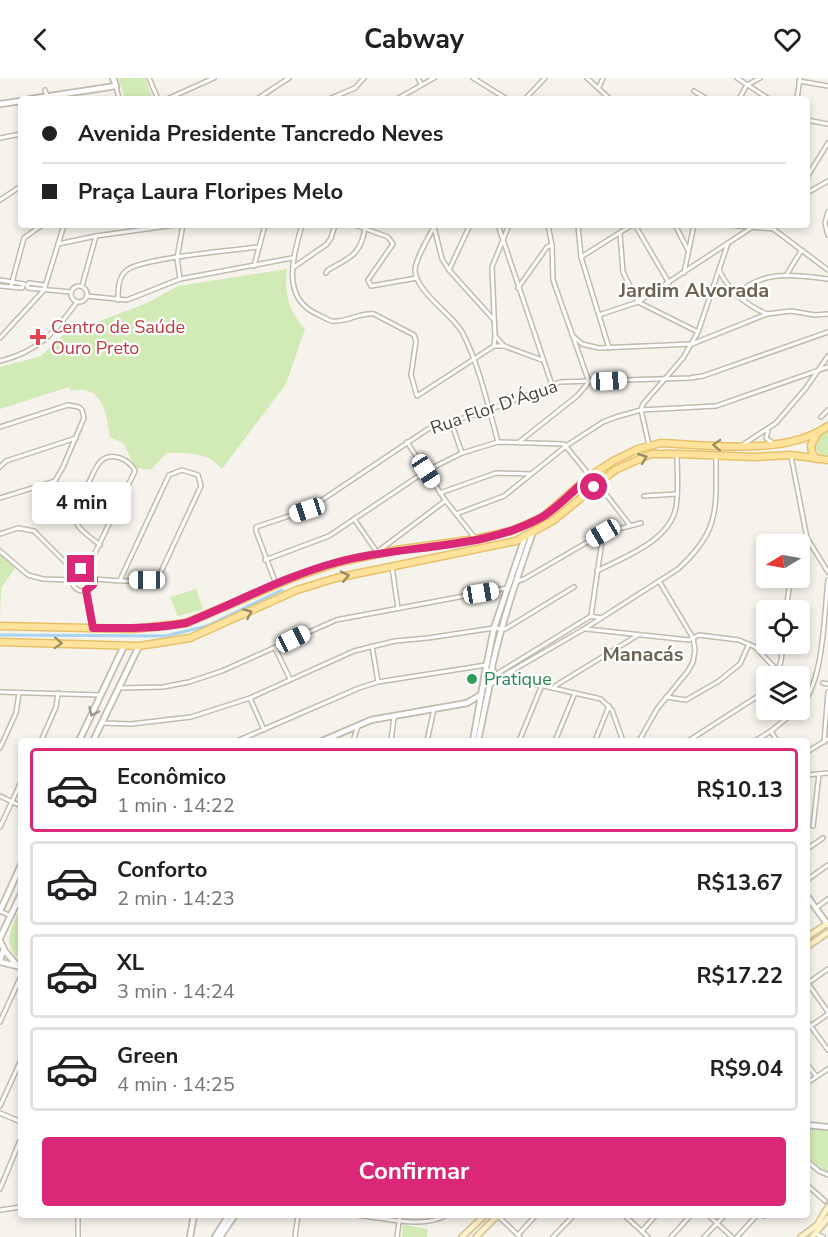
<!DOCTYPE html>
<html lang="pt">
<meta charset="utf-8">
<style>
:root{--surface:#fff;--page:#f6f6f6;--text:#202124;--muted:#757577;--line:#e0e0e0;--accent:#db2777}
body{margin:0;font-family:"Nunito Sans",sans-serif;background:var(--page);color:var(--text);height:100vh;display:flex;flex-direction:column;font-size:22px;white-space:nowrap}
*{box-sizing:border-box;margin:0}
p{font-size:20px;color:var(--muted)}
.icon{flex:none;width:33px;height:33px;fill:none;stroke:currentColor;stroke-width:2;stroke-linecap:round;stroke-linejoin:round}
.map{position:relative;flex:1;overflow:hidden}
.sheet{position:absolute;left:18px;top:660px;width:792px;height:480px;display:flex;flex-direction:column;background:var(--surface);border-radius:6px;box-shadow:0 3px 9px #0003}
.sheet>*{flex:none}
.top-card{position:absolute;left:18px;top:18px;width:792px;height:132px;border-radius:6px;box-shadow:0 3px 9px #0003;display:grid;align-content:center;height:132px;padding:0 24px;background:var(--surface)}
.needle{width:39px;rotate:260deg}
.controls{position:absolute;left:756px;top:456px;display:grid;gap:12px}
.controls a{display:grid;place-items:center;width:54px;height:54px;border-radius:6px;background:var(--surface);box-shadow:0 3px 9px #0003;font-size:30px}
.end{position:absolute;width:27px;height:27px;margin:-14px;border:8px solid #db2777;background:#fff;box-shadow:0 0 0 3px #fff}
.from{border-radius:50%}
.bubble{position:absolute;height:42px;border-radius:6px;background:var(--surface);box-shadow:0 3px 9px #0003;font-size:20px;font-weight:700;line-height:42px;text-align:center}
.car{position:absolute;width:18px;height:36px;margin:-18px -9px;border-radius:8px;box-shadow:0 0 4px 2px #0007;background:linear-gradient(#fff 24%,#345 0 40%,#fff 0 76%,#345 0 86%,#fff 0)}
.top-card b{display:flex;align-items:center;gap:21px;height:57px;font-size:22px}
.top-card b+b{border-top:2px solid var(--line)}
.top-card i{width:15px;height:15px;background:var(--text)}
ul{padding:10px 0 0;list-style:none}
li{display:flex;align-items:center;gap:18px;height:84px;margin:0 12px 9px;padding:0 12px;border:3px solid var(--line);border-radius:6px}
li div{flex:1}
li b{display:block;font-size:22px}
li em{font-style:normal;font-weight:700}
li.active{border-color:var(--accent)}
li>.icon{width:54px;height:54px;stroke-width:1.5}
.action{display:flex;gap:12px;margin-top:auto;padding:12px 24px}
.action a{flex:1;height:69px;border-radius:6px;background:var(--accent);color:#fff;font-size:24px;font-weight:700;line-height:69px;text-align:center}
header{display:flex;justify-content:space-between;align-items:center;height:78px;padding:0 24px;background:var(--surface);font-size:27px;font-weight:700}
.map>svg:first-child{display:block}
.green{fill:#d2eab5}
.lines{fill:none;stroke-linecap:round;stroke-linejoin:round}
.canal{stroke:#a9d4f2;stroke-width:3}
.minor-casing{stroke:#c2bbae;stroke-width:6}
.tertiary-casing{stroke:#c2bbae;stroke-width:8}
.secondary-casing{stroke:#d6c79b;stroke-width:8}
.primary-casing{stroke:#e6c16a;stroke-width:9}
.minor{stroke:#fff;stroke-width:3}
.tertiary{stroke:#fff;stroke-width:4.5}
.secondary{stroke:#fff3cd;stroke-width:4.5}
.primary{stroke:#ffe39c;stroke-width:6}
.oneway{stroke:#9c8c66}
.oneway2{stroke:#9c9892}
.route{stroke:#db2777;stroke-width:8}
.health-dot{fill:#e0444e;stroke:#fff;stroke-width:2}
.leisure-dot{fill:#2e9e5b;stroke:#fff;stroke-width:2}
.labels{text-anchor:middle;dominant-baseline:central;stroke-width:4.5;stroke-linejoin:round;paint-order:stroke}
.health-label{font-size:18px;fill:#be3a42;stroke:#fff;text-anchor:start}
.street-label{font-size:18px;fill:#4b4439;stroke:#fff}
.leisure-label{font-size:18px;fill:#27864d;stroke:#fff;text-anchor:start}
.neighbourhood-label{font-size:20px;font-weight:bold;fill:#6e6250;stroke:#fff}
</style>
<header><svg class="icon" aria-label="back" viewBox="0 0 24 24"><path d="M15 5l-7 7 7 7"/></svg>Cabway<svg class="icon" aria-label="heart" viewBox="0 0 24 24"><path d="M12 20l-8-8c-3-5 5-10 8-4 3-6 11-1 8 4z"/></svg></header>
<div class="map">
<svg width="828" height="1159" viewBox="0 0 828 1159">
<rect width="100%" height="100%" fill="#f6f3ec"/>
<g class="green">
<path d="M118,0H145L153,21H125Z"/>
<path d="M287,191C284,216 288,232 305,251L286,306L222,391C209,374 186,375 166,375L151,392L136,390L123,365L110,359C106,335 104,306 71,313L69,309L0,331V289L41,278L63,257L147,225L178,208Z"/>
<path d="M828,351V378H822L815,370L816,362Z"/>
<path d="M0,476L16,489L1,510L0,541Z"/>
<path d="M196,511L203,531L178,538L170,519Z"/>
<path d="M21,829V882C0,866 12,849 21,829Z"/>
<path d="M807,1050L828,1051V1095L823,1093L807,1078Z"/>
<path d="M403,1147L428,1151L427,1159H402Z"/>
</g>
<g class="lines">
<path class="canal" d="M0,557L166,558L207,548L282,512"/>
<defs>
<g id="minor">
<path d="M149,0L158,21"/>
<path d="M418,0L421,6"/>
<path d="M473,0L507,21"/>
<path d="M587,0L610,21"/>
<path d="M737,0L769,21"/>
<path d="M799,3L828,8"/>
<path d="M116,8L119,21"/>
<path d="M599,9L603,0"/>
<path d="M45,12L47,18"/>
<path d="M694,13L707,21"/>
<path d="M167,21L214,0"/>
<path d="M257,21L289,0"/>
<path d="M329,21L355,10L364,0"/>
<path d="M397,21L434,0"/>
<path d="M525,21L545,0"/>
<path d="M739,21L747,7L760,0"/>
<path d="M797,21L800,0"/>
<path d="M807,42L828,46"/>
<path d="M0,60L21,56"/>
<path d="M807,99L828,65"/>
<path d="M807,115L828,103"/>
<path d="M0,122L18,110"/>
<path d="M828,134L825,145L828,157"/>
<path d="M302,147C293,179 280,221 319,237C323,239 328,242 332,243C346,245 360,234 374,236L414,257L416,263L411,297L417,318L494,268H504"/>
<path d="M355,147L388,159L393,166L368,202L371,208L417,200"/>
<path d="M431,147L434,149L442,181L449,192L494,242"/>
<path d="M435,147C430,157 414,183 415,193C417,215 452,236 462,254C478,283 489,331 498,364"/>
<path d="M498,147L552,307"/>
<path d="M578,147L581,179L609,270"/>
<path d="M635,147L669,205"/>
<path d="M675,147L688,172"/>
<path d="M728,147L774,151L777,147"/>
<path d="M768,147L828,192"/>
<path d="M620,156L623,194L638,224L698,254"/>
<path d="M58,166L96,158L175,147"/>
<path d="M581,179L632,147"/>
<path d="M254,188L265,147"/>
<path d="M294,189L327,166L331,160L335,147"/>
<path d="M449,192L470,147"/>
<path d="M719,192C729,213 746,227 767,236"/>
<path d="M326,195L328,192C349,180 361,177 365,150"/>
<path d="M684,195L694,147"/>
<path d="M787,196L801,173"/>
<path d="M180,201L177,180L183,147"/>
<path d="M0,202L24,206L22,210L0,208"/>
<path d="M27,207L28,210L71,214"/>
<path d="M27,207L29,205L44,207"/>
<circle cx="79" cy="216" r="8"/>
<path d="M11,208L24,160L42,147"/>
<path d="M82,208L96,158"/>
<path d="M518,210L547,169L552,167"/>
<path d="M736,217C763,191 795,197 828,201"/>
<path d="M87,218L127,222L180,201L292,180"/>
<path d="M118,222C118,212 118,199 127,192C142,180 234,172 259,169"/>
<path d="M599,237L638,224L751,150"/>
<path d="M572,257L582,266L599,270L692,266L767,236L791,233L815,237L828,236"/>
<path d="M496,259L504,268L542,282"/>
<path d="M0,260L44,212L64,147"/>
<path d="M494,267L495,259L492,189L509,147"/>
<path d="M0,283C38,274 55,254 77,224"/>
<path d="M821,339L828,332"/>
<path d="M451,344L462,375"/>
<path d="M0,349L68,327L79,329L82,332L84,340L63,389L55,403L0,420"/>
<path d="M768,353L766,360L774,366"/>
<path d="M407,364L445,422L475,460"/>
<path d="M519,364L577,318L589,304L553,202L552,167L548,147"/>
<path d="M744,366L776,345L806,310L828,278"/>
<path d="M649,367L641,332L643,326L683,280L698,254L728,165"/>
<path d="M791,378L807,460L800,481"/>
<path d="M0,389L6,383L76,360"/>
<path d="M598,406L629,446"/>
<path d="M440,415L496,395L531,396"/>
<path d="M644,418L677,416"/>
<path d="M456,436L504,418L566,368L603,344L616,339L641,332L716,328L828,289"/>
<path d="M354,441L377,474"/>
<path d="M0,456L18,450L34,453L75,494"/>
<path d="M807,460L828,494"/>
<path d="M0,473L28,497L43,501L73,502"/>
<path d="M377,474L445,423"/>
<path d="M265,482L329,458L426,393L462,375L498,364L564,366L590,398"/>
<path d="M392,489L398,530"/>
<path d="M87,491L135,393C130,382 111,372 100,384C95,389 75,433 75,440C76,451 92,460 100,467"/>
<circle cx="83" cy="502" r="11"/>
<path d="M597,493C624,479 670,463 676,429C679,412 677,394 677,377"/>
<path d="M94,501C111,502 148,507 160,496L201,408L198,397L182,392L169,397L120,502"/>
<path d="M517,503L524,501L603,455L641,445"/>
<path d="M276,506L256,453V449L307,432L428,351L489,332L552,307L560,304L690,300L703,298L828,254"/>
<path d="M86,512L93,549"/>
<path d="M786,532L789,511L793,500"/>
<path d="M591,538L603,456"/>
<path d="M586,551L689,562L699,557L739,562L755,569L778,593"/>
<path d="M372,568L378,604"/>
<path d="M275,570L290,601"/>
<path d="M495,597L591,538L601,540"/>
<path d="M776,598L781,583L783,566"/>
<path d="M504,599L601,621L612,632L623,663"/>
<path d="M494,603L584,551L678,491C720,453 716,432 716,379"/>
<path d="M823,605L828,606"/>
<path d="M555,608L638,557"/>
<path d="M120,610L163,609L189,604L222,593L336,542L507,510"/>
<path d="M0,614L100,617"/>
<path d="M666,619L686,622L719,603L740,586L749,566"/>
<path d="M250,620L264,652"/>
<path d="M800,629C824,605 824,536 828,502"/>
<path d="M103,645L131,646L191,639L250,620L354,573L395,563L428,560L494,550L505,551L574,509"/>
<path d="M771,653L777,663"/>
<path d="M41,663L56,629L58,615"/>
<path d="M237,663L359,610L378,604L486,587"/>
<path d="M353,663L358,648"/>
<path d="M391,663L394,639"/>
<path d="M427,663L434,631"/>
<path d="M519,663L542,607"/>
<path d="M555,663L575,615"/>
<path d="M595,663L609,628"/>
<path d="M639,663L657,631L688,593L693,584L695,572L693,560L659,503"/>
<path d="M688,663L766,613"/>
<path d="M755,663L771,653L797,632"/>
<path d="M824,664L828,614"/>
<path d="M0,670L16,635L19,615"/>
<path d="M807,674L828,661"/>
<path d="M807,697L828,695"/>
<path d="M0,718L21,728"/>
<path d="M813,748L819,696"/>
<path d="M0,749L21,704"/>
<path d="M807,771L823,760"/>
<path d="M807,802L828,787"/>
<path d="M816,830L828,821"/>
<path d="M0,833L11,838"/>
<path d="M807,904L828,934"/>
<path d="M808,905L828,891"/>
<path d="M807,943L828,972"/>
<path d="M0,944L21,898"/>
<path d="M811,948L828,936"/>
<path d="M807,986L816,998"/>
<path d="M807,1005L828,991"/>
<path d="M0,1028L21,982"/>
<path d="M0,1035L21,1044"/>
<path d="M807,1083L819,1093L828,1097"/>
<path d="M807,1107L825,1123"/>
<path d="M0,1111L21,1060"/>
<path d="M0,1132L21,1129"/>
<path d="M357,1137C383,1140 424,1151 447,1137"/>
<path d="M497,1137L520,1159"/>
<path d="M624,1137L648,1159"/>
<path d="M708,1137L732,1159"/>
<path d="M763,1137L764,1138"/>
<path d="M642,1153L656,1137"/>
<path d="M816,1156L823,1159"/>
<path d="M518,1157L536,1137"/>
<path d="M78,1159V1137"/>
<path d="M295,1159L298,1137"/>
<path d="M397,1159L400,1137"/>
<path d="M553,1159L574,1137"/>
<path d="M671,1159L691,1137"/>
<path d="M704,1159L725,1137"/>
<path d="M737,1159L757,1137"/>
</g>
<g id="tertiary">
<path d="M30,21L116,8L113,0"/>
<path d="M0,26L21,23"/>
<circle cx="490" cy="599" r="6"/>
<path d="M493,594L492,589C502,543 517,499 533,454"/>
<path d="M485,595L494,550L525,459"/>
<path d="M79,663L124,568"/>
<path d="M93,663L139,568"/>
<path d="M322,663L371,642L467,625L482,616"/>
<path d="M473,663L484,601"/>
<path d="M478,663L490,605"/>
<path d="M807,818L828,847"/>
<path d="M0,833L21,787"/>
<path d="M0,860L21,816"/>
<path d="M0,863L4,871L0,882"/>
<path d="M4,872L16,886"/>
<path d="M0,884L21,889"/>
<path d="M807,1047L828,1049"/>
<path d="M190,1159L194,1137"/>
<path d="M215,1159L229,1137"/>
<path d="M220,1159L235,1137"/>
</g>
<g id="secondary">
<path d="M807,859L828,845"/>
<path d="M807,869L828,854"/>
<path d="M462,1159L485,1137"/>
<path d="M476,1159L498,1137"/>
<path d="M801,1159L817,1147L828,1129"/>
<path d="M812,1159L828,1140"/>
</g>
<g id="primary">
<path d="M817,356L811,367L812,375L817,381"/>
<path d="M0,548L133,551L186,545L292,500L340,484L396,472L476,461L511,453L543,439L590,398L613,383L638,371L661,365C710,367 786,378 828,348"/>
<path d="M0,564L139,568L190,560L297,512L336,500L516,463L554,442L615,392L651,376H678L755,379L791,377L828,382"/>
</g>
</defs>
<use href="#minor" class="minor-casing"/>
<use href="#tertiary" class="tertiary-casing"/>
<use href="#secondary" class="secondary-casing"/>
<use href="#primary" class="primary-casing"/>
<use href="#minor" class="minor"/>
<use href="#tertiary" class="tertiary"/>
<use href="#secondary" class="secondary"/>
<use href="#primary" class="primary"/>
</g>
<defs><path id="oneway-chevron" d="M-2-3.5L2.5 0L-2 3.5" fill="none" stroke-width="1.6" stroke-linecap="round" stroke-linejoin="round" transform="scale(1.5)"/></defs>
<g class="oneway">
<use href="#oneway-chevron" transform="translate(717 367) rotate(-178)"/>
<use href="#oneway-chevron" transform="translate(643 380) rotate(-21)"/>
<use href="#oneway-chevron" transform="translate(345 498) rotate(-13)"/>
<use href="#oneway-chevron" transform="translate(248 535) rotate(-24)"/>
<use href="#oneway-chevron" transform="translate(58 565) rotate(2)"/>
</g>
<use class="oneway2" href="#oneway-chevron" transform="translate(93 634) rotate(115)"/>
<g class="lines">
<path class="route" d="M81,491L91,494L94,501L93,507L86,512L93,550C125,550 155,551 186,545C236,525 285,498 338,484C403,466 482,473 542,439C559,429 575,411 590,398L594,403V409"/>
</g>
<path class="health-dot" d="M35 250h6v6h6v6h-6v6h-6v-6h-6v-6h6z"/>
<circle class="leisure-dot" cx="472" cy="601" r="6"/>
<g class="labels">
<g class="health-label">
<text x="51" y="249">Centro de Saúde<tspan x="51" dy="21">Ouro Preto</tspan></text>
</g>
<g class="street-label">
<text transform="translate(494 329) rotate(-19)">Rua Flor D'Água</text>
</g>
<g class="leisure-label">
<text x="484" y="601">Pratique</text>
</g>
<g class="neighbourhood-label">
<text x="694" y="212">Jardim Alvorada</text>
<text x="643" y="576">Manacás</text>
</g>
</g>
</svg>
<div class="controls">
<a><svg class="needle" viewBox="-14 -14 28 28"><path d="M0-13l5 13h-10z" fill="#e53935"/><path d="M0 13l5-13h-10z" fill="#757577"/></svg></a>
<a><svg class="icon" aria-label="locate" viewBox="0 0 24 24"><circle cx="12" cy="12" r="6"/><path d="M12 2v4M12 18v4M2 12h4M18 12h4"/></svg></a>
<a><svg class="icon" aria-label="layers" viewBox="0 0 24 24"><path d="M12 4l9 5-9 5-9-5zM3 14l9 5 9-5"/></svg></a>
</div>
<i class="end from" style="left:594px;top:409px"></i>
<i class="end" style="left:81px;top:491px"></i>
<div class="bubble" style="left:32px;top:404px;width:99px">4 min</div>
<i class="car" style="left:609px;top:303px;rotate:87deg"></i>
<i class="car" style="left:426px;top:393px;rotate:147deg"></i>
<i class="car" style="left:307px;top:432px;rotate:252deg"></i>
<i class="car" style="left:603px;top:455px;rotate:240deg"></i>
<i class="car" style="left:147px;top:502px;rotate:270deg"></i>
<i class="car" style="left:481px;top:515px;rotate:80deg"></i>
<i class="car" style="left:293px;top:561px;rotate:63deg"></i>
<div class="top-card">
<b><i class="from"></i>Avenida Presidente Tancredo Neves</b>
<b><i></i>Praça Laura Floripes Melo</b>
</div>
<section class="sheet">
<ul>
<li class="active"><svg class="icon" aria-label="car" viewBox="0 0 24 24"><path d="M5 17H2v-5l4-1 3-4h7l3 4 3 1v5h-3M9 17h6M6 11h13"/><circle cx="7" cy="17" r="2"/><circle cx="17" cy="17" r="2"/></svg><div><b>Econômico</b><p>1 min · 14:22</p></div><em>R$10.13</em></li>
<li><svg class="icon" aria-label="car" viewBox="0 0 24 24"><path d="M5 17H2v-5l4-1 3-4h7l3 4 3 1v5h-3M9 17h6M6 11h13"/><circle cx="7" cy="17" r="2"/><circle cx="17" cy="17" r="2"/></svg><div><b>Conforto</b><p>2 min · 14:23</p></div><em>R$13.67</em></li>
<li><svg class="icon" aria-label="car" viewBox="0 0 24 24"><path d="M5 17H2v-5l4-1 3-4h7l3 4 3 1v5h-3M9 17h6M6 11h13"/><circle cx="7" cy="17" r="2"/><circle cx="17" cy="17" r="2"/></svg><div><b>XL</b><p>3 min · 14:24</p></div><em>R$17.22</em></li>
<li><svg class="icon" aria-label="car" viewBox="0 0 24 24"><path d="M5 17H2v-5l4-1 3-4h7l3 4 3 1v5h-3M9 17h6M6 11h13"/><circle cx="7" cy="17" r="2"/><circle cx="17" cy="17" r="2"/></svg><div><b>Green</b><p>4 min · 14:25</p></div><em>R$9.04</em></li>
</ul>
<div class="action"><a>Confirmar</a></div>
</section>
</div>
